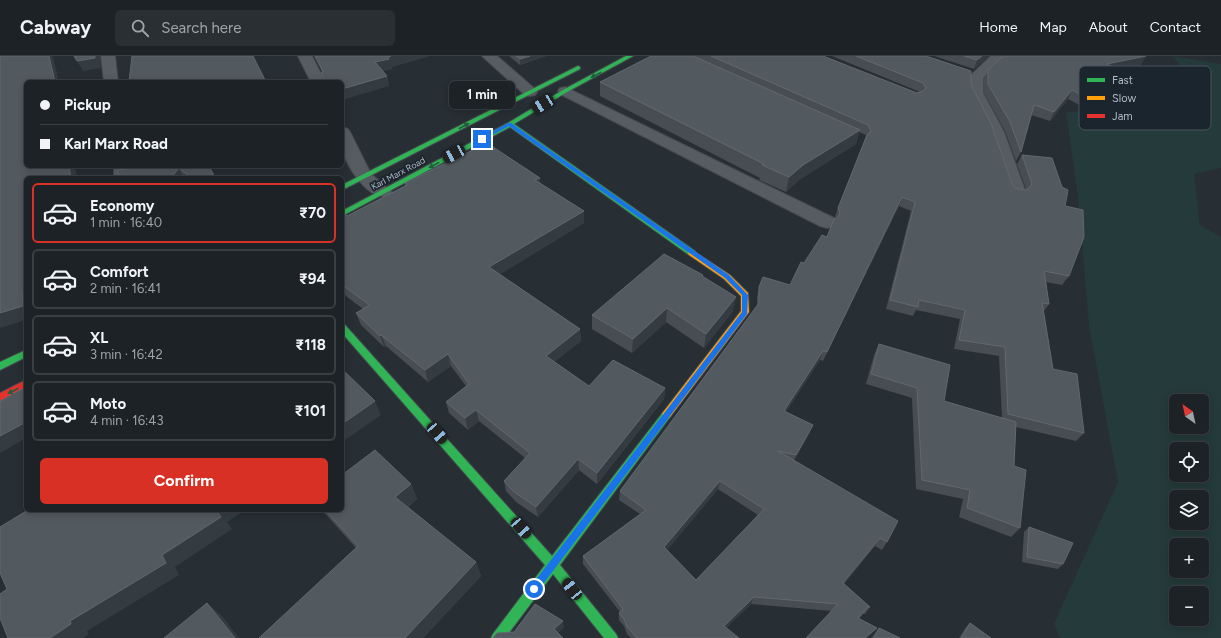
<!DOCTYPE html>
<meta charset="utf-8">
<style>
:root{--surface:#1d2227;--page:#2a2f33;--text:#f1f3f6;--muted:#a0a4a7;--line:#3b3f44;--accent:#d93025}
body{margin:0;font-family:Figtree,sans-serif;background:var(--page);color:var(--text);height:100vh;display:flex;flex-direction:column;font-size:15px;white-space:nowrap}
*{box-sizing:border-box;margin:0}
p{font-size:13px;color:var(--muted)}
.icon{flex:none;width:22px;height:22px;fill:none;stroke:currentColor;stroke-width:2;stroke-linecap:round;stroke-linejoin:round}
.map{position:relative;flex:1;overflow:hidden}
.panel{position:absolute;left:24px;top:120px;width:320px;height:336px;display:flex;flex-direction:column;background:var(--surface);border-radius:6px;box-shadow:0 2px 10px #0003,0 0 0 1px var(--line)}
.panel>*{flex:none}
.banner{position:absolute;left:24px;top:24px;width:320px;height:88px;border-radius:6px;box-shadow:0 2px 10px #0003,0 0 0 1px var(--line);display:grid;align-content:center;height:88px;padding:0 16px;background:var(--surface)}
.needle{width:26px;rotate:327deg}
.tools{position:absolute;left:1169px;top:338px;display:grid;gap:8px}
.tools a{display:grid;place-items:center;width:40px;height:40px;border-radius:6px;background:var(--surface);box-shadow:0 2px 10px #0003,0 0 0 1px var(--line);font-size:20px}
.end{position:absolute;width:18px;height:18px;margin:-9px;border:5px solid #1a73e8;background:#fff;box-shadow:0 0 0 2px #fff}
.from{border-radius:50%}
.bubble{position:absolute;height:28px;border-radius:6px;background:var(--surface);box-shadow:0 2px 10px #0003,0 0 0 1px var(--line);font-size:13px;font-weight:700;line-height:28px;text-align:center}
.car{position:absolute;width:12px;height:24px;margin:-12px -6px;border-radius:5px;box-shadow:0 0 3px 1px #0007;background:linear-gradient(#222 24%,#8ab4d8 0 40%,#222 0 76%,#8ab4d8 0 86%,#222 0)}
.banner b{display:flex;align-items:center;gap:14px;height:38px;font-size:15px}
.banner b+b{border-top:1px solid var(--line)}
.banner i{width:10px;height:10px;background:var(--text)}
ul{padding:7px 0 0;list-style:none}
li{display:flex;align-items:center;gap:12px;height:60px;margin:0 8px 6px;padding:0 8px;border:2px solid var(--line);border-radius:6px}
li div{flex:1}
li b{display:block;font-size:15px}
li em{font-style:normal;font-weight:700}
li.selected{border-color:var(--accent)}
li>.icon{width:36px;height:36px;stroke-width:1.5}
.action{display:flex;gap:8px;margin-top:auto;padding:8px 16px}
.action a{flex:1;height:46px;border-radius:6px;background:var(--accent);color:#fff;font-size:16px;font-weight:700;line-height:46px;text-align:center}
header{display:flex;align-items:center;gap:24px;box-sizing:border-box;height:56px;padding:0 20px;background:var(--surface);border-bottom:1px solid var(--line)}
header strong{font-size:19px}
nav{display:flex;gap:22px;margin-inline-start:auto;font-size:14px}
.search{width:280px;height:36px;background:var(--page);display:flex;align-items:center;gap:10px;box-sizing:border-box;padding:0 14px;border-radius:6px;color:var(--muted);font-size:15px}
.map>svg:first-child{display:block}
.green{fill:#253a3a;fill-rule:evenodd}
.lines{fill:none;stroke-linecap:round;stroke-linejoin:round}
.street-casing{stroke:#454a4f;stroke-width:2}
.fast-casing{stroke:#454a4f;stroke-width:2}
.slow-casing{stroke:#454a4f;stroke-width:2}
.jam-casing{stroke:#454a4f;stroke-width:2}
.street{fill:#575c63;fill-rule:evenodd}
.fast{fill:#30b455;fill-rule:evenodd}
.slow{fill:#ff9f0a;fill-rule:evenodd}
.jam{fill:#e5322d;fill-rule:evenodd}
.wall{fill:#474d53;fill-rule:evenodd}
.shaded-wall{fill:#353c41}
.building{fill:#52595f;stroke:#61686f;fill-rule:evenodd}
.oneway{fill:#235e3e}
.route{fill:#1a73e8}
.labels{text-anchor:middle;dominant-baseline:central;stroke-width:3.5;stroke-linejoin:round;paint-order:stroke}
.far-street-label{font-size:9px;fill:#b1bbc6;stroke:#1b252e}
.key{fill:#1b252e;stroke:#48525c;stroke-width:1}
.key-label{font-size:11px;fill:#b1bbc6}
</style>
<header>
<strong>Cabway</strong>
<div class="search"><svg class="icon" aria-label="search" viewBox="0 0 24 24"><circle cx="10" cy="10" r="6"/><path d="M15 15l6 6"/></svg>Search here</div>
<nav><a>Home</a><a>Map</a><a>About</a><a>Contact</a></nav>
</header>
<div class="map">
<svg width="1221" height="582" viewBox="0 0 1221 582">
<rect width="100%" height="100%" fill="#272e34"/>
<path class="green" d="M1172,0L1221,8V112L1194,118L1200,169L1221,181V582H1060L1054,568L1118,426L1089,270L1078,141L1066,56L1115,53L1163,65L1118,32L1167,24L1194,25ZM1176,345H1202V371H1176ZM1176,393H1202V419H1176ZM1176,441H1202V467H1176ZM1176,489H1202V515H1176ZM1176,537H1202V563H1176Z"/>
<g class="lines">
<defs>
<g id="street">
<path d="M101,0H115L118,26H104Z"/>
<path d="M298,0H312L325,26H311Z"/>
<path d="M482,0H497L535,33L537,36L535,39L530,40L525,39Z"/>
<path d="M991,0H1006L983,22V37L1004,76L1026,137L1023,141L1017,142L1011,141L1008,137L988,76L969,37V21Z"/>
<path d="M565,31L834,162L836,166L834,170L827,172L820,170L560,38L558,35L560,32Z"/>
<path d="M342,71L348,73L350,76L371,118L392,136L389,140C368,145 347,111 342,93C341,87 342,78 342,71Z"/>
<path d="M114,110H130L132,122H114Z"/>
</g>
<g id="fast">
<path d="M626,0H633L567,36L514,68L695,195L696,197L695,199H689L510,71L342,160V155L508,67L563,34Z"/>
<path d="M578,10L580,11V13L342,134V129Z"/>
<path d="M342,268L345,269L552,500L664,355L667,354L670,355L672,358L670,361L560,509L616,578L618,582H604L553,518L505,582H491L493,578L545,509L342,277Z"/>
<path d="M26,294V301L0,314V306Z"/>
</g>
<path id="slow" d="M692,194L730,219L748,237L749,256L670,361L667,362L664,361L662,358L664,355L741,255V240L724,223L689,199L688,197Z"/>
<path id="jam" d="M26,324V332L0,346V337Z"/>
</defs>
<use href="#street" class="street-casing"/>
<use href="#fast" class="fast-casing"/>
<use href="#slow" class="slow-casing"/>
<use href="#jam" class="jam-casing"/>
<use href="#street" class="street"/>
<use href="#fast" class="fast"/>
<use href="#slow" class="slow"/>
<use href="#jam" class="jam"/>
</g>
<g class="wall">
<path d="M314,0H429L391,11L392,13L382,15L387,20L389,30L342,26H324L321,17L322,16Z"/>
<path d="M509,0H546L520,9Z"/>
<path d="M651,0H823L917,37L920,36L832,0H926L971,29L1012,128L1015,132L1022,134L1026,133L1017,108L1022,99L1065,150L1069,220L1062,229L1046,226L1049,248L1044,255L1053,313L1084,377L1076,385L1016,371L1014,410L1020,472L1011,481L959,461L963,443L916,433L912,342L866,328L874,299L879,288L944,345L1002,362L999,300L954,293L960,263L916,254L913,260L886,253L911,155L899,150L823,305L820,304L786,356L813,369L809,378L794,405L887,486L882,494L875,490L844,528L870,551L865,558H863L859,563L871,578L832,555L751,548L726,572L739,582H631L627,578L624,570L619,564V557L620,556L583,508V500L640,458L619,444L620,435L757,251V241L759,231L790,229L804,207L827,181L836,162L835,161L838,152L866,80V79L859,76L856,88L799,124L786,136L759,124L760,122L600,40V26ZM718,433L758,459L696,524L667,494Z"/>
<path d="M934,0H989L974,13Z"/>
<path d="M1141,9L1119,14L1148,39L1099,59L1068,43L1050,65L1031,59L1021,96L1016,105L1005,75L984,37V23L988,14Z"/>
<path d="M209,110L216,122H120L127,113Z"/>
<path d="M540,122V127L584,167L500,218L580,273L581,285L554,306L589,330L665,332L664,343L597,428L579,414L538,461L516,446L506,435L504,425L525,402L479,365L468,374L449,357L446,346L466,330L451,310L428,326L386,290L384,291L361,269L356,257L363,253L346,240L342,233V160H347L405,130V127Z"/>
<path d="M703,221L733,255L704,292L666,266L632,297L592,273V259Z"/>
<path d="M411,428L417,443L408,451L476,506L481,520L423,582H259L356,492L322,454H342Z"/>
<path d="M1029,471L1063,508L1058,513L1022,506L1024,476Z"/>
<path d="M970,567L991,582H959L966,571Z"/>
<path d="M879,572L900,582H871Z"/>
</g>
<g class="shaded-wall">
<path d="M49,0H53L59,26H55Z"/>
<path d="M95,0H100L101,12L83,15L77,5Z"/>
<path d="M391,0H429L391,11L392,13L378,16L375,6Z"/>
<path d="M530,0H546L520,9V3Z"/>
<path d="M982,0H989L974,13L977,4Z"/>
<path d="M1146,0L1141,9L1102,17L1107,8Z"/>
<path d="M387,20L389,30L342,44V33Z"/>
<path d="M1153,30L1148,39L1099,59L1104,50Z"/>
<path d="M1072,34L1068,43L1050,65L1054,56Z"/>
<path d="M860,74L856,88L799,124L786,136L789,121L803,109Z"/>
<path d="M69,110H75L77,122H71Z"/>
<path d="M262,110H268L263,112Z"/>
<path d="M179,112L184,122H171Z"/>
<path d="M540,122L541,133L535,124Z"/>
<path d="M902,141L899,150L823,305L827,296Z"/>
<path d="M584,155V167L492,223L489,211Z"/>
<path d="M26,234V264L0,272V257L22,235Z"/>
<path d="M736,241L733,255L704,292L706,278Z"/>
<path d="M667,252L666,266L632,297L633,283Z"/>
<path d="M580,273L581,285L547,311L546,300Z"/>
<path d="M381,279L386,290L384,291L380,280Z"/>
<path d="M823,295L820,304L781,364L784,355Z"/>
<path d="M448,298L451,310L428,326L425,314Z"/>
<path d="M665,332L664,343L597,428V417Z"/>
<path d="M375,345L381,359L342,386V368Z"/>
<path d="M476,354L479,365L468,374L465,362Z"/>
<path d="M26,366V382L0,397V380Z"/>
<path d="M813,369L809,378L793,407L796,399Z"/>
<path d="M578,403L579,414L538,461L536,451Z"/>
<path d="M720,425L718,433L663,499L664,491Z"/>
<path d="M411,428L417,443L402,455L395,441Z"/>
<path d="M216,454H245L227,466L232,473L175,511L179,519L87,575L89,578L83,582H50L70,565L162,499Z"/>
<path d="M880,482L875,490L839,535L843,527Z"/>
<path d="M476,506L481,520L423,582H405Z"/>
<path d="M754,541L751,548L721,577L724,570Z"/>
<path d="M207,547L222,560L239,582H235Z"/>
<path d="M563,565L564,572L555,580L554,573Z"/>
<path d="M877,572L867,582H865Z"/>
</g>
<g class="building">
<path d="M0,0H49L55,26H26V110H69L71,122H26V234L22,235L23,250L0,257Z"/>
<path d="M74,0H95V2L77,5Z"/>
<path d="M132,0H253L266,26H129Z"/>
<path d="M315,0H391L388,1L389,3L375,6L387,20L342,33V26H326L321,17L323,15Z"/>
<path d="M516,0H530L520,3Z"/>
<path d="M651,0H693L860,74L803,109L789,121L762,109L764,108L600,26Z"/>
<path d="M711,0H823L917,37L923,35L926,32L923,27L856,0H926L971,15V29L991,67L1012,128L1015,132L1022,134L1028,133L1032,128L1022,99L1052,102L1062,131L1068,134L1065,150L1083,154L1084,181L1069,220L1044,215L1049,248L1042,247L1053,313L1077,318L1084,377L1008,358L1005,291L959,284L965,254L919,244L918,251L890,244L915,146L902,141L827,296L823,295L784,355L813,369L796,399L778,395L898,465L887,486L880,482L843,527L870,551H868L858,562L877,572L865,582H806L838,548L754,541L724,570L739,582H637L627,571L624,563L619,557L623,553L583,500L646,454L620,435L759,247V231L763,221L790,229L801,206L804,207L822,179L827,181L834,163L838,161L840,157L838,152L867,79L871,75L868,69ZM720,425L764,453L696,524L664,491Z"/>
<path d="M964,0H982L977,4Z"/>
<path d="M1003,0H1146L1107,8L1153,30L1104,50L1072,34L1054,56L1034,49L1021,96L1010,66L988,28V14Z"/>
<path d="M487,87L540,122L535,124L584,155L489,211L580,273L546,300L589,330L613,304L665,332L597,417L578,403L536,451L513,435L504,425L530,397L476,354L465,362L446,346L469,328L448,298L425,314L381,279L380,280L356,257L370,249L342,229V160L345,158L347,160L407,129L405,127Z"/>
<path d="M127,110H209L215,122H192L179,112L171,122H120L117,114L127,113Z"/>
<path d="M664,198L703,219L702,220L736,241L706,278L667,252L633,283L592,259Z"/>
<path d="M879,288L950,309L944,345L1016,366L1014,410L1026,414L1020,472L967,452L970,434L922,424L917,332L871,318Z"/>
<path d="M342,313L375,345L342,368Z"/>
<path d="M26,331V366L0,380V345Z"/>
<path d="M375,394L411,428L395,441L476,506L405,582H259L358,490L325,454H342V419Z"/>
<path d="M28,454H216L221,461L162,499L166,507L70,565L71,568L50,582H8L0,562V538L7,533L0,517V471Z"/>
<path d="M1029,471L1073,487L1063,508L1027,501Z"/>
<path d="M207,547L235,582H164Z"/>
<path d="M535,548L563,565L554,573L563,582H493L497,577L514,576Z"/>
<path d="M970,567L991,582H961Z"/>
<path d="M879,572L900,582H874Z"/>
</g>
<defs><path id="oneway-solid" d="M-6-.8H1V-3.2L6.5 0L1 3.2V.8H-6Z"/></defs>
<g class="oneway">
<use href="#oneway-solid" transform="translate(596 19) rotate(152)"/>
<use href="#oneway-solid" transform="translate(464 70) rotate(-27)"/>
<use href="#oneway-solid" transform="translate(434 109) rotate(152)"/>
<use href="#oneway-solid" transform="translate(13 335) rotate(152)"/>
</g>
<path class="route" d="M508,67H511L729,219L748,239L747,258L537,536L534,537L531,536L530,533L531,530L742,256V239L725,222L509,70L483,84L479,83Z"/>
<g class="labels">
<g class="far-street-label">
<text transform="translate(398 117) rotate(-28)">Karl Marx Road</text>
</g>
</g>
<rect x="1079" y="10" width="132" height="64" rx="6" class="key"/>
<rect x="1087" y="22" width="18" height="4" fill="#30b455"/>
<rect x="1087" y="40" width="18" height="4" fill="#ff9f0a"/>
<rect x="1087" y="58" width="18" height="4" fill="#e5322d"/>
<g class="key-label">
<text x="1112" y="28">Fast</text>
<text x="1112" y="46">Slow</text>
<text x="1112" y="64">Jam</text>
</g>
</svg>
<div class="tools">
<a><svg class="needle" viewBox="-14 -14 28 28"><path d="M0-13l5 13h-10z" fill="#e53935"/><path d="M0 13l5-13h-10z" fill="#a0a4a7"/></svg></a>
<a><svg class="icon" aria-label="locate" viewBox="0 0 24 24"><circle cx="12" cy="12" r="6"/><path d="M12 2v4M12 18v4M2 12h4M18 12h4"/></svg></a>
<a><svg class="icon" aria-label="layers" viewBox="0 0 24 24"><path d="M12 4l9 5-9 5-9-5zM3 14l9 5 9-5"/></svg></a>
<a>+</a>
<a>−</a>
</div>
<i class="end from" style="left:534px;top:533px"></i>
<i class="end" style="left:482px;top:83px"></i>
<div class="bubble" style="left:449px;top:25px;width:66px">1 min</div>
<i class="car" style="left:543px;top:48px;rotate:239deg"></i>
<i class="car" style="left:454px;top:98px;rotate:242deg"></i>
<i class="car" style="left:437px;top:377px;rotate:139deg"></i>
<i class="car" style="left:521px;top:472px;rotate:138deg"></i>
<i class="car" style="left:572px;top:533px;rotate:322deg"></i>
<div class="banner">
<b><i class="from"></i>Pickup</b>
<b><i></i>Karl Marx Road</b>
</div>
<section class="panel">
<ul>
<li class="selected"><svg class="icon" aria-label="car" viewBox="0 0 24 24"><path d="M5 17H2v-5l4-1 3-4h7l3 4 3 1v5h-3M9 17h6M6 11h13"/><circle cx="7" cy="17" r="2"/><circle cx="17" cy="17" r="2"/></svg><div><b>Economy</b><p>1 min · 16:40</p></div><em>₹70</em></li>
<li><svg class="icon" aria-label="car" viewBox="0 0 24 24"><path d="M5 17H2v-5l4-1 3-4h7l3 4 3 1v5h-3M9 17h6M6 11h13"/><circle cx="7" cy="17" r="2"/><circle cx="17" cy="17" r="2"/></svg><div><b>Comfort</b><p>2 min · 16:41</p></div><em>₹94</em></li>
<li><svg class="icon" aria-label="car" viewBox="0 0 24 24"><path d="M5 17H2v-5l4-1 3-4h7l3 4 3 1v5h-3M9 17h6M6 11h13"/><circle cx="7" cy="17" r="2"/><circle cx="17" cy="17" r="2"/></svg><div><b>XL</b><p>3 min · 16:42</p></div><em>₹118</em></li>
<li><svg class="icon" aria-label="car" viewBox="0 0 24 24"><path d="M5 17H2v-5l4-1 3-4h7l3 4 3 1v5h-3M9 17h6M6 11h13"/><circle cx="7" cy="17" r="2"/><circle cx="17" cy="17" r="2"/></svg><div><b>Moto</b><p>4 min · 16:43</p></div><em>₹101</em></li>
</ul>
<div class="action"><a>Confirm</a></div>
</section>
</div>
